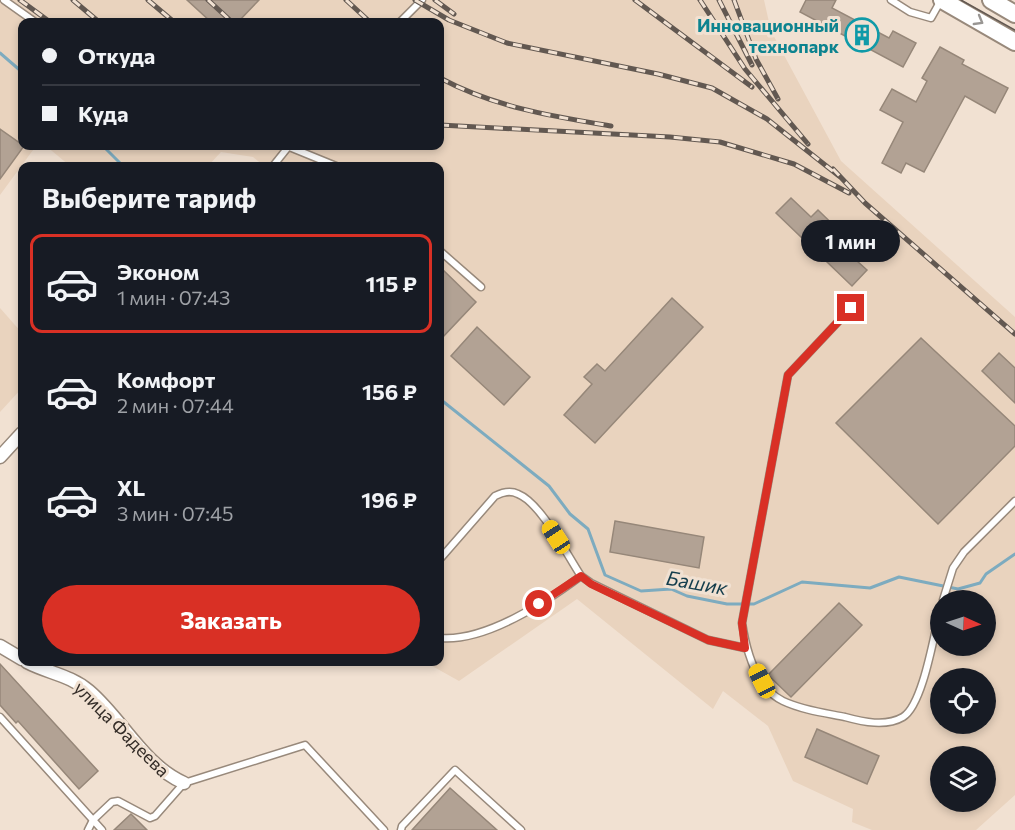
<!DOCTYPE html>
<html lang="ru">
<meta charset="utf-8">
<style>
:root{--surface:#171b24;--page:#242831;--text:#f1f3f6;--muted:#9ea1a6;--line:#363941;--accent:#d93025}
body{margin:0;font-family:Commissioner,sans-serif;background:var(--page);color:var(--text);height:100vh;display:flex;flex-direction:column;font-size:22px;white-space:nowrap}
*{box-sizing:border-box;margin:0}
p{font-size:20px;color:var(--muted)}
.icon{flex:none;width:33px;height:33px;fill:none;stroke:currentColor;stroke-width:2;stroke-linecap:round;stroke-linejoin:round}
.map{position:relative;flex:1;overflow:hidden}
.side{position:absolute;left:18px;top:162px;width:426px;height:504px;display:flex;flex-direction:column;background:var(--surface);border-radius:12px;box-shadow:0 3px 9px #0003}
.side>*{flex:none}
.guide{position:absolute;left:18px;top:18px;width:426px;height:132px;border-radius:12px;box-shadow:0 3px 9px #0003;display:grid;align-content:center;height:132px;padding:0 24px;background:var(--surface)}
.needle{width:39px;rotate:93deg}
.fabs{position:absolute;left:930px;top:590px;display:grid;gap:12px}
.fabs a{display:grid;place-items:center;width:66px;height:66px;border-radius:50%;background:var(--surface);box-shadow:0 3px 9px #0003;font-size:30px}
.end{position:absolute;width:27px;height:27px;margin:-14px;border:8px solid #d93025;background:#fff;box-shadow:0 0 0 3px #fff}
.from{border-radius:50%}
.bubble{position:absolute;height:42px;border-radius:21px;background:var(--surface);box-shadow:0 3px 9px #0003;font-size:20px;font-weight:700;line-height:42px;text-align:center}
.car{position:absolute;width:18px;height:36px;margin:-18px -9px;border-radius:8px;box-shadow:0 0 4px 2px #0007;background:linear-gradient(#f5c518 24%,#345 0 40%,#f5c518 0 76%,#345 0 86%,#f5c518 0)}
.guide b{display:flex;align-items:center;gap:21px;height:57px;font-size:22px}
.guide b+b{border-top:2px solid var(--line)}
.guide i{width:15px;height:15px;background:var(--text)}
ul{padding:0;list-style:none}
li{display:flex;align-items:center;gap:18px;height:99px;margin:0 12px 9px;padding:0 12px;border:3px solid transparent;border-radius:12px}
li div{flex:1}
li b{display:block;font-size:22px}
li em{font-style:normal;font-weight:700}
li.current{border-color:var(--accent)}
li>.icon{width:54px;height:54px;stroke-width:1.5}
h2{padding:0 24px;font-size:27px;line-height:72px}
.button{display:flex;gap:12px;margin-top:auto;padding:12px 24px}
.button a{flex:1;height:69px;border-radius:36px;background:var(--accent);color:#fff;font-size:24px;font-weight:700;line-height:69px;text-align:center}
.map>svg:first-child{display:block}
.built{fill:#e9d3be;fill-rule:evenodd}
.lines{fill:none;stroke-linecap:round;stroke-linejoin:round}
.stream{stroke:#7dabbf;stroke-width:3}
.building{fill:#b2a294;stroke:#968779;stroke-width:1.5}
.service-casing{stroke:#98897b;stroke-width:9}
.minor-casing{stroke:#98897b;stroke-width:15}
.secondary-casing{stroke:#98897b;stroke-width:20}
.service{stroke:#fff;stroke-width:6}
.minor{stroke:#fff;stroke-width:12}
.secondary{stroke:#fff;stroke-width:16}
.tram{stroke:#625851;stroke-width:1.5}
.rail-casing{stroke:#625851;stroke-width:5}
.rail{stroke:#f1e1d2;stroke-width:3;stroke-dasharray:9;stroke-linecap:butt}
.oneway{stroke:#999693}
.route{stroke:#d93025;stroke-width:8}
.labels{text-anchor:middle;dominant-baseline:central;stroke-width:6;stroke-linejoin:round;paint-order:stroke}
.culture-label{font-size:18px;font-weight:bold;fill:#0d838f;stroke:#f1e1d2;text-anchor:end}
.street-label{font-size:18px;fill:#332c27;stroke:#f1e1d2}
.water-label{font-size:20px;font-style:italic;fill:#143d4c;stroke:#f1e1d2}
</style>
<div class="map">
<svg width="1015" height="830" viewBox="0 0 1015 830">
<rect width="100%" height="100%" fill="#f1e1d2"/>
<g class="built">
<path d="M0,0H764L771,31L841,161L1015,317V795L976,830H872L852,822L853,809L793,781L768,726L723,691L713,709L577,599L459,681L425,662H440V166H264L253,157L221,152L208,166H70L46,146H440V22H22V146H36L0,195ZM940,600H986V645H940ZM940,678H986V723H940ZM940,756H986V801H940Z"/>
<path d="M0,308L22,333V388L0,412Z"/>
</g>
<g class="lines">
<g class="stream">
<path d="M0,53L22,72"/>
<path d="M103,146L123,166"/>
<path d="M440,399L549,486L570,514L588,529L605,575L641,591L671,589L687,596L727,604H754L802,582L870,588L899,577L958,589L980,583L986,574L1015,554"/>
</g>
</g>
<g class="building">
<path d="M187,0H259L238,22H211Z"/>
<path d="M806,0H836L832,8L889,38L893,31L916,43L903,67L800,12Z"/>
<path d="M940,47L964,60L962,64L1008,88L995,113L965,96L924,172L906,163L901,173L882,163L903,122L880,110L892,89L916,102L927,81L922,78Z"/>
<path d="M0,129L24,146L0,179Z"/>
<path d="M791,198L811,217L818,210L854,245L847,252L867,270L852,286L776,213Z"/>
<path d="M440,267L476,302L440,340Z"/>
<path d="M672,298L703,327L595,443L564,415L592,384L584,377L597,364L605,371Z"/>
<path d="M477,327L530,377L504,405L451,356Z"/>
<path d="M921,338L1015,426V446L938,524L836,423Z"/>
<path d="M999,353L1015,368V403L982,371Z"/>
<path d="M615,521L704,537L699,568L610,552Z"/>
<path d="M839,603L862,625L791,697L768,675Z"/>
<path d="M0,664L98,771L79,789L18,721L16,723L0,705Z"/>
<path d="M817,729L879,756L867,784L805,757Z"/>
<path d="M450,788L497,830H412Z"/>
<path d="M131,814L147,830H114Z"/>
</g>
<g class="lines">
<defs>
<g id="service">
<path d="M4,0L35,22"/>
<path d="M891,0L910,12L931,18L940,2"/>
<path d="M400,22L422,0"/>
<path d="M287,146L336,166"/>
<path d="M273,166L289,146"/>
<path d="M440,251L481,287"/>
<path d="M851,308L788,375L742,623C746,649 756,688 783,701C802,710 825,713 845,717C863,722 886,727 903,717C923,705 934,634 940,611"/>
<path d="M440,559L495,496C503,492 510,490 518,494C541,503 567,555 581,576L591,583L708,640L745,648"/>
<path d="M943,600L953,568L964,552L1015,501"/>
<path d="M440,638C485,642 546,602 581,576"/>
<path d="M0,717L93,820L112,802L118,801L150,818L155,816L184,783L305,745L384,830"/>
<path d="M88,830L93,820L102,830"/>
<path d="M401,830L402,826L455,770L521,830"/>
</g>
<g id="minor">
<path d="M0,457L22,433"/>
<path d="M0,646L22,659"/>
<path d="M27,662C48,673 70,675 89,691C122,719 143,765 184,783"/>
</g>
<g id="secondary">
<path d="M942,0L1015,42"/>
<path d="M991,0L1015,14"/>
</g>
</defs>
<use href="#service" class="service-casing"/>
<use href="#minor" class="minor-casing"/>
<use href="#secondary" class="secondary-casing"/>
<use href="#service" class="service"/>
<use href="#minor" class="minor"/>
<use href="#secondary" class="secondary"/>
<path class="tram" d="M961,0L1015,30"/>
<defs>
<g id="rail">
<path d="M20,0L50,22"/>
<path d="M73,0L99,22"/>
<path d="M148,0L174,22"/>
<path d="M208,0L232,22"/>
<path d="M346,0L370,22"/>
<path d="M415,0L449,20L507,43L658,74L712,88L767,119L839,176"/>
<path d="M435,0L454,14"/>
<path d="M635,0L752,87"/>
<path d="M700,0L745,69L808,144"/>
<path d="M719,0L752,65"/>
<path d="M734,0L756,59L778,99"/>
<path d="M440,78C494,107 551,116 611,126"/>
<path d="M440,125L670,137L720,142L794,164L849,193"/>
<path d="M833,169L865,203L1015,334"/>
</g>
</defs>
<use href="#rail" class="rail-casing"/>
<use href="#rail" class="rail"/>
</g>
<defs><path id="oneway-chevron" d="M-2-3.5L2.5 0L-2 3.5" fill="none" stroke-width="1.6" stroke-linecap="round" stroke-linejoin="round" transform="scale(1.5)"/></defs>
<use class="oneway" href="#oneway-chevron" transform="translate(979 21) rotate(30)"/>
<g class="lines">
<path class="route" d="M539,604L581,576L591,584L708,640L745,648L742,623L788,375L851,308"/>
</g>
<defs>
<symbol id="building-ring" viewBox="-11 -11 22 22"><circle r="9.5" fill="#f1e1d2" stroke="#0f9aa8" stroke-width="1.5"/><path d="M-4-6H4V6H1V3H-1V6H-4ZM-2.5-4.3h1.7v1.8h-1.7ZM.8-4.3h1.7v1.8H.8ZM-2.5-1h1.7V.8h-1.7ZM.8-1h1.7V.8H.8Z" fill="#0f9aa8"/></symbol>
</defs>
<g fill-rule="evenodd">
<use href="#building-ring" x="843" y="16" width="38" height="38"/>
</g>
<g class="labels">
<g class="culture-label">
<text x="839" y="25">Инновационный<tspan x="839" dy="21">технопарк</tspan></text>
</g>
<g class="street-label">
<text transform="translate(122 729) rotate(45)">улица Фадеева</text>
</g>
<g class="water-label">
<text transform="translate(697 582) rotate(10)">Башик</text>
</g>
</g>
</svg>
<div class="fabs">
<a><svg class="needle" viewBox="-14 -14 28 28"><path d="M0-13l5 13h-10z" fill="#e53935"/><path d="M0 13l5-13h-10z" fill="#9ea1a6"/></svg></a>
<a><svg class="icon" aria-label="locate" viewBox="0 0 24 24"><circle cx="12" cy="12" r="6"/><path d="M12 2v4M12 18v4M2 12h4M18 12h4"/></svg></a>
<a><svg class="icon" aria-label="layers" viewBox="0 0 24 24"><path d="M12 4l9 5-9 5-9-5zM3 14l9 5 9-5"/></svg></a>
</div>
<i class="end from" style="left:539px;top:604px"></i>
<i class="end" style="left:851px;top:308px"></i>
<div class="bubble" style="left:801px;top:220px;width:99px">1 мин</div>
<i class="car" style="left:556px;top:537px;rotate:327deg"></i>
<i class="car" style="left:762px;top:681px;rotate:333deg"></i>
<div class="guide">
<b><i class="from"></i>Откуда</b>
<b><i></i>Куда</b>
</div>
<section class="side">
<h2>Выберите тариф</h2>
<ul>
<li class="current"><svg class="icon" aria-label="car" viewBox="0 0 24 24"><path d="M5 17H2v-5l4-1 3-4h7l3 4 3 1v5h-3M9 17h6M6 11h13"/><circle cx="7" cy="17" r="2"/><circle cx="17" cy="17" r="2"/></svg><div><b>Эконом</b><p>1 мин · 07:43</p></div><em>115 ₽</em></li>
<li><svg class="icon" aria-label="car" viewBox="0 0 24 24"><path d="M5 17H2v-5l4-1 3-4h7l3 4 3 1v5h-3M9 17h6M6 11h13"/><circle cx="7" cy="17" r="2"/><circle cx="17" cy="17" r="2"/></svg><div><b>Комфорт</b><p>2 мин · 07:44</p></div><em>156 ₽</em></li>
<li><svg class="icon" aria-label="car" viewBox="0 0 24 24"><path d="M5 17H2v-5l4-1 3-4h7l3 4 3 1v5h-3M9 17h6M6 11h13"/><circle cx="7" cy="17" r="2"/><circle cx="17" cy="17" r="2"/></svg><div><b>XL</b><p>3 мин · 07:45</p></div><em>196 ₽</em></li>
</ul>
<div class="button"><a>Заказать</a></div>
</section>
</div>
